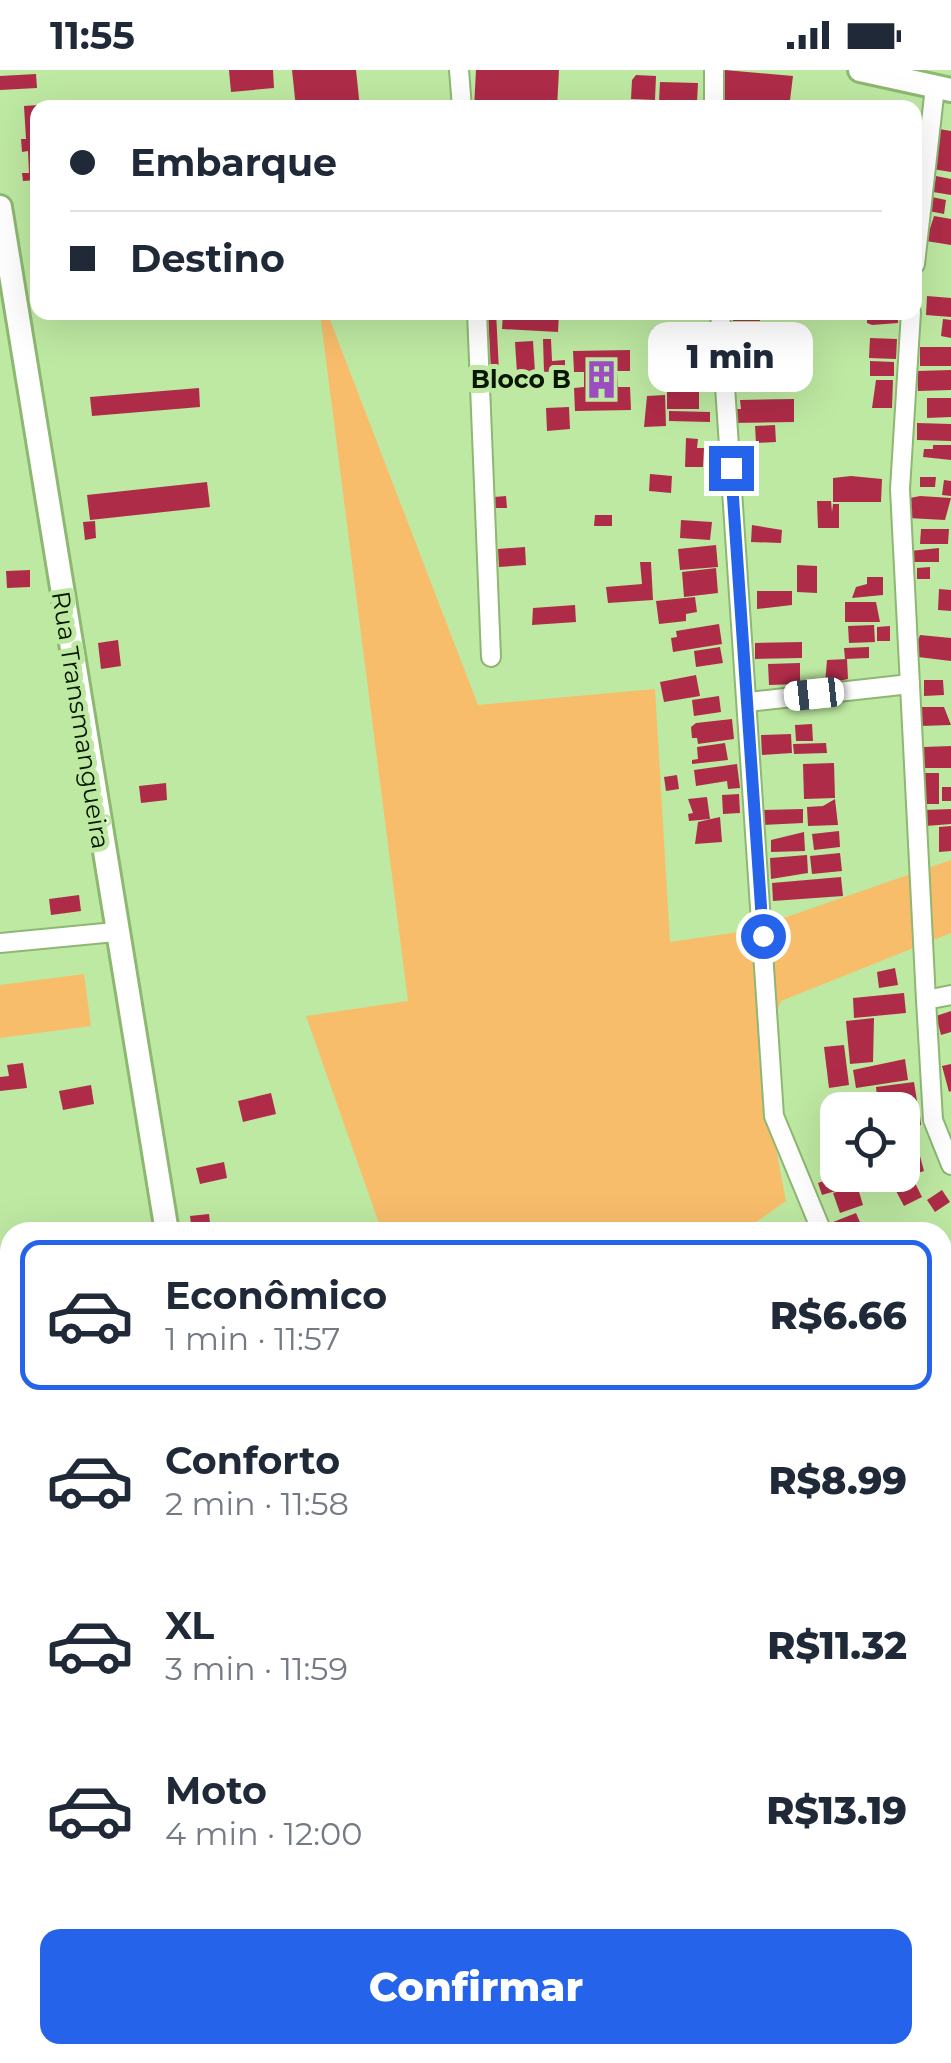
<!DOCTYPE html>
<html lang="pt">
<meta charset="utf-8">
<style>
:root{--surface:#fff;--page:#f6f6f7;--text:#1f2937;--muted:#747a83;--line:#e0e1e3;--accent:#2563eb}
body{margin:0;font-family:Montserrat,sans-serif;background:var(--page);color:var(--text);height:100vh;display:flex;flex-direction:column;font-size:38px;white-space:nowrap}
*{box-sizing:border-box;margin:0}
p{font-size:32px;color:var(--muted)}
.icon{flex:none;width:55px;height:55px;fill:none;stroke:currentColor;stroke-width:2;stroke-linecap:round;stroke-linejoin:round}
.map{position:relative;flex:1;overflow:hidden}
.sheet{position:absolute;left:0px;top:1152px;width:952px;height:842px;display:flex;flex-direction:column;background:var(--surface);border-radius:30px 30px 0 0;box-shadow:0 10px 40px #0002}
.sheet>*{flex:none}
.banner{position:absolute;left:30px;top:30px;width:892px;height:220px;border-radius:20px;box-shadow:0 10px 40px #0002;display:grid;align-content:center;height:220px;padding:0 40px;background:var(--surface)}
.fabs{position:absolute;left:820px;top:1022px;display:grid;gap:20px}
.fabs a{display:grid;place-items:center;width:100px;height:100px;border-radius:20px;background:var(--surface);box-shadow:0 10px 40px #0002;font-size:50px}
.end{position:absolute;width:45px;height:45px;margin:-22px;border:12px solid #2563eb;background:#fff;box-shadow:0 0 0 5px #fff}
.from{border-radius:50%}
.bubble{position:absolute;height:70px;border-radius:20px;background:var(--surface);box-shadow:0 10px 40px #0002;font-size:32px;font-weight:800;line-height:70px;text-align:center}
.car{position:absolute;width:30px;height:60px;margin:-30px -15px;border-radius:12px;box-shadow:0 0 8px 2px #0007;background:linear-gradient(#fff 24%,#345 0 40%,#fff 0 76%,#345 0 86%,#fff 0)}
.banner b{display:flex;align-items:center;gap:35px;height:95px;font-size:38px}
.banner b+b{border-top:2px solid var(--line)}
.banner i{width:25px;height:25px;background:var(--text)}
ul{padding:18px 0 0;list-style:none}
li{display:flex;align-items:center;gap:30px;height:150px;margin:0 20px 15px;padding:0 20px;border:5px solid transparent;border-radius:20px}
li div{flex:1}
li b{display:block;font-size:38px}
li em{font-style:normal;font-weight:800}
li.selected{border-color:var(--accent)}
li>.icon{width:90px;height:90px;stroke-width:1.5}
.button{display:flex;gap:20px;margin-top:auto;padding:20px 40px}
.button a{flex:1;height:115px;border-radius:20px;background:var(--accent);color:#fff;font-size:40px;font-weight:800;line-height:115px;text-align:center}
.status{display:flex;justify-content:space-between;align-items:center;height:70px;padding:0 50px;background:var(--surface);direction:ltr}
.status svg{height:28px;fill:currentColor}
.map>svg:first-child{display:block}
.green{fill:#f8bd6b}
.building{fill:#af2c48}
.lines{fill:none;stroke-linecap:round;stroke-linejoin:round}
.minor-casing{stroke:#8eb772;stroke-width:22}
.tertiary-casing{stroke:#8eb772;stroke-width:28}
.minor{stroke:#fff;stroke-width:18}
.tertiary{stroke:#fff;stroke-width:22}
.route{stroke:#2563eb;stroke-width:12}
.labels{text-anchor:middle;dominant-baseline:central;stroke-width:10;stroke-linejoin:round;paint-order:stroke}
.poi-label{font-size:25px;font-weight:bold;fill:#091700;stroke:#bee9a2;text-anchor:end}
.street-label{font-size:25px;fill:#091700;stroke:#bee9a2}
</style>
<div class="status"><b>11:55</b><svg viewBox="0 0 49 12"><path d="M0 12V9h3v3zM5 12V6h3v6zM10 12V3h3v9zM15 12V0h3v12zM26 1h20v11H26zM47 4h2v5h-2z"/></svg></div>
<div class="map">
<svg width="951" height="1993" viewBox="0 0 951 1993">
<rect width="100%" height="100%" fill="#bee9a2"/>
<g class="green">
<path d="M327,242L478,635L655,619L670,872L746,861L951,790V863L781,931L758,985L786,1131L742,1162H382L306,946L408,931L320,243Z"/>
<path d="M84,904L91,956L0,968V915Z"/>
<path d="M667,1985H799L802,1993H668Z"/>
</g>
<g class="building">
<path d="M229,0H273L274,18L231,22Z"/>
<path d="M292,0H356L360,38H296Z"/>
<path d="M476,0H559L557,38H474Z"/>
<path d="M725,0L793,6L789,38H721Z"/>
<path d="M36,4L37,18L0,20V6Z"/>
<path d="M636,5L656,6L655,30L631,29L632,10Z"/>
<path d="M660,12L698,13L697,32L659,31Z"/>
<path d="M38,35V110L23,111L22,103H29L28,81L22,82L21,69H26L24,36Z"/>
<path d="M939,59L951,61V102L932,99Z"/>
<path d="M936,106L951,109V125L933,122Z"/>
<path d="M932,127L946,130L944,144L929,141Z"/>
<path d="M934,146L951,149V175L926,171Z"/>
<path d="M927,226L951,228V247L926,245Z"/>
<path d="M488,242H496L499,301H491Z"/>
<path d="M503,242H559L558,262L502,259Z"/>
<rect x="641" y="242" width="59" height="8"/>
<rect x="733" y="242" width="27" height="9"/>
<path d="M867,242H898V253L872,255L867,253Z"/>
<path d="M943,249L951,250V268L941,266Z"/>
<path d="M690,257V271L653,272V258Z"/>
<path d="M794,259V278L733,282V260Z"/>
<path d="M870,268L897,269L896,289L869,288Z"/>
<path d="M543,269H551L552,291L565,290V301L544,302Z"/>
<path d="M533,271L535,302L517,303L515,272Z"/>
<rect x="656" y="276" width="21" height="16"/>
<rect x="920" y="277" width="31" height="19"/>
<path d="M630,280V301H617L618,317H630L631,340L575,341L574,318L584,317V302H574L573,281Z"/>
<path d="M773,285L804,286V307H786V316H775Z"/>
<path d="M870,291L894,292V306H870Z"/>
<path d="M682,297H705V314H681Z"/>
<path d="M951,300V320L918,321L917,301Z"/>
<path d="M876,310H893L892,338H872Z"/>
<path d="M199,318L200,337L92,346L90,327Z"/>
<rect x="667" y="322" width="32" height="17"/>
<path d="M665,325L666,356L644,357L647,326Z"/>
<path d="M927,328H951V347L927,348Z"/>
<path d="M794,329V352L732,353V339H741L740,330Z"/>
<path d="M569,337L570,359L547,361L546,338Z"/>
<path d="M669,341L710,342V352L669,351Z"/>
<path d="M917,353L951,354V371L917,370Z"/>
<path d="M775,355L776,372L756,373L755,356Z"/>
<path d="M686,368L698,369L697,378H704L703,397H685Z"/>
<path d="M933,375H951V390L923,387L924,379H933Z"/>
<path d="M650,404L672,406L671,423L649,421Z"/>
<path d="M851,406L882,409L881,432H833V408Z"/>
<path d="M920,407H936L935,417H920Z"/>
<path d="M944,410L951,411V426L942,425Z"/>
<path d="M207,412L210,437L90,450L87,425Z"/>
<path d="M506,426L507,438H495L494,427Z"/>
<path d="M920,426L951,428L945,450L908,448L910,428Z"/>
<path d="M817,431H831L832,442L833,434H839V458H818Z"/>
<path d="M595,445H612V456H594Z"/>
<path d="M681,450L712,452L710,470L680,468Z"/>
<path d="M95,451L96,468L85,470L83,452Z"/>
<path d="M752,455L782,460L781,473L751,472Z"/>
<path d="M921,459H949L948,474H920Z"/>
<path d="M716,475L718,497L680,500L678,479Z"/>
<path d="M525,477L526,495L499,497L498,479Z"/>
<path d="M939,478V492H910V481Z"/>
<path d="M640,492H651L653,530L608,533L606,517L642,514Z"/>
<path d="M797,495L817,496V523L797,522Z"/>
<path d="M930,497V509H917V498Z"/>
<path d="M716,498L718,523L684,527L682,502Z"/>
<path d="M30,500V517L7,518L6,501Z"/>
<path d="M867,507H883V525L852,528L856,517L867,514Z"/>
<path d="M939,519L951,520V541L938,540Z"/>
<path d="M757,521H792V535L757,539Z"/>
<path d="M695,527L697,542L686,544V551L659,554L656,531Z"/>
<path d="M845,532H876L880,552H845Z"/>
<path d="M575,535L576,552L532,555L533,538Z"/>
<path d="M719,554L722,574L673,582L671,568L677,567L676,561Z"/>
<path d="M874,555L875,572L849,573L848,556Z"/>
<path d="M890,556V571H877V557Z"/>
<path d="M920,565L951,568V591L918,587L914,582Z"/>
<path d="M118,570L121,596L101,599L98,573Z"/>
<path d="M802,572V588L755,589V573Z"/>
<path d="M720,577L723,593L696,597L694,581Z"/>
<path d="M869,577V588L845,589L844,578Z"/>
<path d="M847,589L848,609L825,614L827,590Z"/>
<path d="M800,593V614L769,615L768,594Z"/>
<path d="M696,605L700,626L664,632L660,612Z"/>
<path d="M924,610H943L944,625L924,626Z"/>
<path d="M719,626L721,642L694,646L692,630Z"/>
<path d="M920,637H944L951,655L920,656Z"/>
<path d="M732,649L734,669L698,674L697,668H692L691,657L696,653Z"/>
<path d="M812,654L813,671H796L795,655Z"/>
<path d="M791,664L792,683L762,685L761,665Z"/>
<path d="M725,673L728,690L692,694V690L698,689L697,677Z"/>
<path d="M826,673L827,683L794,684L793,674Z"/>
<path d="M951,676V698H923V677Z"/>
<path d="M834,693L835,728L804,729L803,694Z"/>
<path d="M737,694L740,718L728,719L727,711L696,716L694,700Z"/>
<path d="M924,703H939V734H925Z"/>
<path d="M677,705L679,719L666,721L664,707Z"/>
<path d="M166,713L167,730L141,733L139,716Z"/>
<rect x="942" y="717" width="9" height="14"/>
<path d="M739,724L740,743L723,744L722,725Z"/>
<path d="M707,727L710,749L689,751L688,744L693,743L688,729Z"/>
<path d="M835,729L838,755L808,756L807,737L823,736Z"/>
<path d="M803,739V753L761,755V740Z"/>
<path d="M951,739V754L926,756L925,740Z"/>
<path d="M720,747L722,772L695,774L698,752Z"/>
<path d="M951,756V781L939,782V757Z"/>
<path d="M839,761L840,777L814,780L812,764Z"/>
<path d="M804,762L805,781L771,782V770Z"/>
<path d="M840,783L842,801L812,804L810,786Z"/>
<path d="M807,785L808,803L771,809L770,788Z"/>
<path d="M841,807L843,826L773,831L772,813Z"/>
<path d="M79,825L81,841L51,845L49,829Z"/>
<path d="M895,898L898,915L879,918L877,902Z"/>
<path d="M904,923L906,943L854,948L853,928Z"/>
<path d="M951,941V962L941,965L936,946Z"/>
<path d="M874,948L873,992L850,994L846,951Z"/>
<path d="M844,975L849,1015L829,1018L824,977Z"/>
<path d="M905,989L908,1010L856,1018L853,1000Z"/>
<path d="M23,993L27,1018L0,1021V1007L9,1006L7,995Z"/>
<path d="M951,994V1021L949,1022L942,996Z"/>
<path d="M914,1012L917,1031L900,1033L901,1040L878,1036L876,1017Z"/>
<path d="M91,1015L94,1034L63,1040L59,1021Z"/>
<path d="M271,1023L276,1044L243,1052L238,1031Z"/>
<path d="M910,1037H919L921,1055L905,1057L904,1044H910Z"/>
<path d="M920,1086L924,1101L902,1108V1091Z"/>
<path d="M224,1092L227,1108L200,1114L196,1098Z"/>
<path d="M835,1107L839,1120L822,1125L818,1113Z"/>
<path d="M914,1111L922,1127L904,1136L896,1121Z"/>
<path d="M857,1115L863,1135L840,1143L833,1123Z"/>
<path d="M942,1120L950,1132L935,1142L927,1130Z"/>
<path d="M856,1143L862,1157L832,1162L828,1154Z"/>
<path d="M209,1144L211,1162H192L190,1146Z"/>
<path d="M942,1250L951,1266V1273L942,1278Z"/>
<path d="M951,1281V1299L942,1303V1286Z"/>
<path d="M951,1301V1320L942,1324V1306Z"/>
<path d="M942,1418L951,1439V1447L942,1451Z"/>
<path d="M951,1493V1547L942,1549V1495Z"/>
<path d="M10,1516V1555H0V1517Z"/>
<path d="M10,1587V1629L0,1630V1588Z"/>
<path d="M949,1660L951,1686L942,1687V1661Z"/>
<path d="M951,1894V1921L945,1922L942,1896Z"/>
<path d="M232,1985H257L268,1993H240L232,1990Z"/>
<path d="M845,1985H865L868,1990L842,1993Z"/>
</g>
<g class="lines">
<defs>
<g id="minor">
<path d="M459,0L462,38"/>
<path d="M714,38V0"/>
<path d="M915,194L935,17"/>
<path d="M477,242L491,587"/>
<path d="M720,242L774,1046L822,1162"/>
<path d="M911,242L900,419L926,930"/>
<path d="M748,632L910,614"/>
<path d="M0,873L115,862"/>
<path d="M951,925L926,930L933,1050L951,1095"/>
<path d="M0,1240L10,1255"/>
<path d="M942,1387L951,1402"/>
<path d="M942,1592L951,1591"/>
<path d="M0,1652L10,1651"/>
<path d="M942,1787L951,1785"/>
<path d="M485,1985V1993"/>
<path d="M930,1985L933,1993"/>
</g>
<g id="tertiary">
<path d="M860,0L951,20"/>
<path d="M0,137L167,1162"/>
<path d="M288,1985L289,1993"/>
</g>
</defs>
<use href="#minor" class="minor-casing"/>
<use href="#tertiary" class="tertiary-casing"/>
<use href="#minor" class="minor"/>
<use href="#tertiary" class="tertiary"/>
</g>
<g class="lines">
<path class="route" d="M731,398L763,866"/>
</g>
<defs>
<symbol id="building-bare" viewBox="-9 -9 18 18"><path d="M-4-6H4V6H1V3H-1V6H-4ZM-2.5-4.3h1.7v1.8h-1.7ZM.8-4.3h1.7v1.8H.8ZM-2.5-1h1.7V.8h-1.7ZM.8-1h1.7V.8H.8Z" fill="#9b4ebf" stroke="#bee9a2" stroke-width="2.5" paint-order="stroke"/></symbol>
</defs>
<g fill-rule="evenodd">
<use href="#building-bare" x="574" y="282" width="55" height="55"/>
</g>
<g class="labels">
<g class="poi-label">
<text x="571" y="309">Bloco B</text>
</g>
<g class="street-label">
<text transform="translate(81 650) rotate(81)">Rua Transmangueira</text>
</g>
</g>
</svg>
<div class="fabs">
<a><svg class="icon" aria-label="locate" viewBox="0 0 24 24"><circle cx="12" cy="12" r="6"/><path d="M12 2v4M12 18v4M2 12h4M18 12h4"/></svg></a>
</div>
<i class="end from" style="left:763px;top:866px"></i>
<i class="end" style="left:731px;top:398px"></i>
<div class="bubble" style="left:648px;top:252px;width:165px">1 min</div>
<i class="car" style="left:814px;top:624px;rotate:264deg"></i>
<div class="banner">
<b><i class="from"></i>Embarque</b>
<b><i></i>Destino</b>
</div>
<section class="sheet">
<ul>
<li class="selected"><svg class="icon" aria-label="car" viewBox="0 0 24 24"><path d="M5 17H2v-5l4-1 3-4h7l3 4 3 1v5h-3M9 17h6M6 11h13"/><circle cx="7" cy="17" r="2"/><circle cx="17" cy="17" r="2"/></svg><div><b>Econômico</b><p>1 min · 11:57</p></div><em>R$6.66</em></li>
<li><svg class="icon" aria-label="car" viewBox="0 0 24 24"><path d="M5 17H2v-5l4-1 3-4h7l3 4 3 1v5h-3M9 17h6M6 11h13"/><circle cx="7" cy="17" r="2"/><circle cx="17" cy="17" r="2"/></svg><div><b>Conforto</b><p>2 min · 11:58</p></div><em>R$8.99</em></li>
<li><svg class="icon" aria-label="car" viewBox="0 0 24 24"><path d="M5 17H2v-5l4-1 3-4h7l3 4 3 1v5h-3M9 17h6M6 11h13"/><circle cx="7" cy="17" r="2"/><circle cx="17" cy="17" r="2"/></svg><div><b>XL</b><p>3 min · 11:59</p></div><em>R$11.32</em></li>
<li><svg class="icon" aria-label="car" viewBox="0 0 24 24"><path d="M5 17H2v-5l4-1 3-4h7l3 4 3 1v5h-3M9 17h6M6 11h13"/><circle cx="7" cy="17" r="2"/><circle cx="17" cy="17" r="2"/></svg><div><b>Moto</b><p>4 min · 12:00</p></div><em>R$13.19</em></li>
</ul>
<div class="button"><a>Confirmar</a></div>
</section>
</div>
